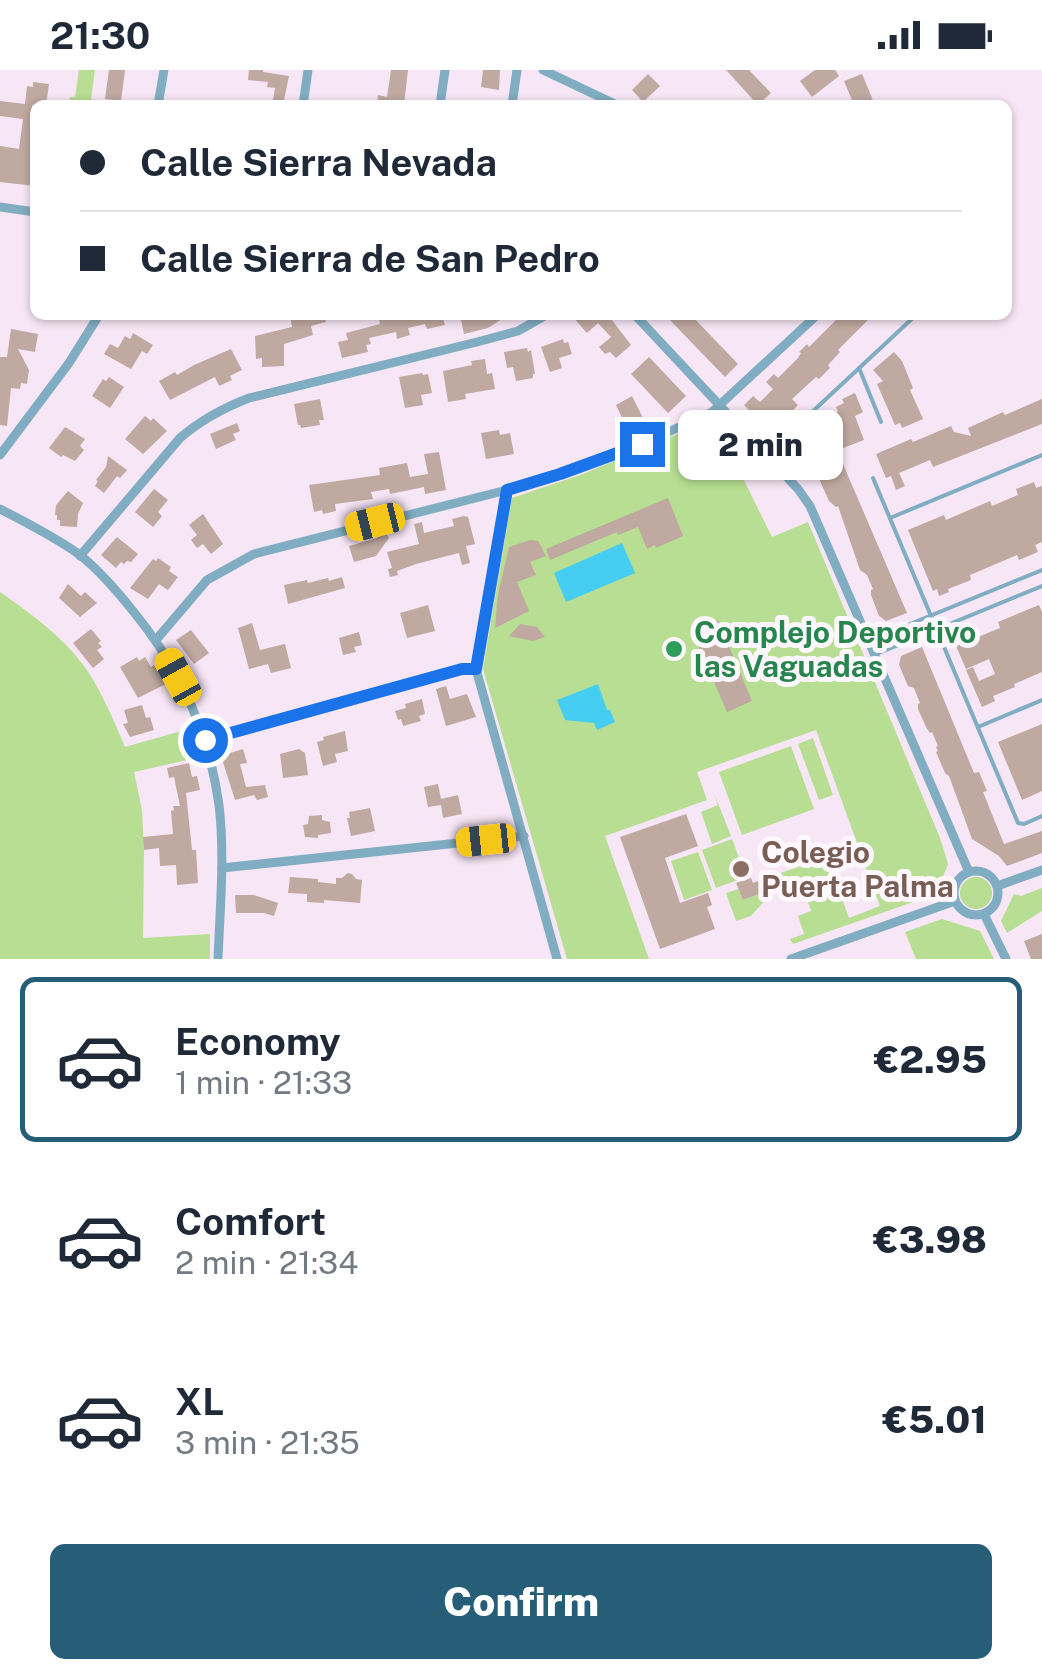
<!DOCTYPE html>
<meta charset="utf-8">
<style>
:root{--surface:#fff;--page:#f6f6f7;--text:#1f2937;--muted:#747a83;--line:#e0e1e3;--accent:#265d77}
body{margin:0;font-family:"Public Sans",sans-serif;background:var(--page);color:var(--text);height:100vh;display:flex;flex-direction:column;font-size:38px;white-space:nowrap}
*{box-sizing:border-box;margin:0}
p{font-size:32px;color:var(--muted)}
.icon{flex:none;width:55px;height:55px;fill:none;stroke:currentColor;stroke-width:2;stroke-linecap:round;stroke-linejoin:round}
.map{position:relative;height:889px;overflow:hidden}
.panel{display:flex;flex-direction:column;background:var(--surface);flex:1}
.panel>*{flex:none}
.hud{position:absolute;left:30px;top:30px;width:982px;height:220px;border-radius:15px;box-shadow:0 2px 8px #0004;display:grid;align-content:center;height:220px;padding:0 50px;background:var(--surface)}
.end{position:absolute;width:45px;height:45px;margin:-22px;border:12px solid #1a73e8;background:#fff;box-shadow:0 0 0 5px #fff}
.from{border-radius:50%}
.bubble{position:absolute;height:70px;border-radius:15px;background:var(--surface);box-shadow:0 2px 8px #0004;font-size:32px;font-weight:800;line-height:70px;text-align:center}
.car{position:absolute;width:30px;height:60px;margin:-30px -15px;border-radius:12px;box-shadow:0 0 8px 2px #0007;background:linear-gradient(#f5c518 24%,#345 0 40%,#f5c518 0 76%,#345 0 86%,#f5c518 0)}
.hud b{display:flex;align-items:center;gap:35px;height:95px;font-size:38px}
.hud b+b{border-top:2px solid var(--line)}
.hud i{width:25px;height:25px;background:var(--text)}
ul{padding:18px 0 0;list-style:none}
li{display:flex;align-items:center;gap:30px;height:165px;margin:0 20px 15px;padding:0 30px;border:5px solid transparent;border-radius:15px}
li div{flex:1}
li b{display:block;font-size:38px}
li em{font-style:normal;font-weight:800}
li.current{border-color:var(--accent)}
li>.icon{width:90px;height:90px;stroke-width:1.5}
.button{display:flex;gap:20px;margin-top:auto;padding:20px 50px}
.button a{flex:1;height:115px;border-radius:15px;background:var(--accent);color:#fff;font-size:40px;font-weight:800;line-height:115px;text-align:center}
.status{display:flex;justify-content:space-between;align-items:center;height:70px;padding:0 50px;background:var(--surface);direction:ltr}
.status svg{height:28px;fill:currentColor}
.map>svg:first-child{display:block}
.green{fill:#b7de92}
.water{fill:#46cdf2}
.building{fill:#bfa9a1}
.lines{fill:none;stroke-linecap:round;stroke-linejoin:round}
.service{stroke:#80adc1;stroke-width:4}
.minor{stroke:#80adc1;stroke-width:9}
.route{stroke:#1a73e8;stroke-width:12}
.leisure-dot{fill:#2e9e5b;stroke:#fef7fd;stroke-width:4}
.education-dot{fill:#8d6e63;stroke:#fef7fd;stroke-width:4}
.labels{text-anchor:middle;dominant-baseline:central;stroke-width:10;stroke-linejoin:round;paint-order:stroke}
.leisure-label{font-size:30px;font-weight:bold;fill:#27864d;stroke:#fef7fd;text-anchor:start}
.education-label{font-size:30px;font-weight:bold;fill:#785e54;stroke:#fef7fd;text-anchor:start}
</style>
<div class="status"><b>21:30</b><svg viewBox="0 0 49 12"><path d="M0 12V9h3v3zM5 12V6h3v6zM10 12V3h3v9zM15 12V0h3v12zM26 1h20v11H26zM47 4h2v5h-2z"/></svg></div>
<div class="map">
<svg width="1042" height="889" viewBox="0 0 1042 889">
<rect width="100%" height="100%" fill="#f7e6f6"/>
<g class="green">
<path d="M79,0H95L91,29L99,31V35H69L70,27H75Z"/>
<path d="M714,349L720,350L752,385L735,392L772,467L808,452L940,768L948,794L936,824L793,874L790,869L804,864L798,846L811,841L804,820L794,822L790,812L772,818L769,807L827,787L849,848L880,836L816,660L697,702L707,730L605,766L649,889H567L483,599L512,428L583,404Z"/>
<path d="M0,522C36,547 74,575 95,613C107,634 116,656 125,677L192,658L201,687L134,702L142,740L144,780L143,868L210,864V889H0Z"/>
<path d="M813,668L833,725L819,730L798,674Z"/>
<path d="M791,676L814,739L742,765L719,702Z"/>
<path d="M714,723L731,766L712,774L701,742L718,735Z"/>
<path d="M732,769L746,807L716,818L702,780Z"/>
<path d="M698,782L712,820L684,830L671,791Z"/>
<circle cx="976" cy="823" r="16"/>
<path d="M1042,818V841L1007,863L1001,851L1014,824L1021,826Z"/>
<path d="M739,819L743,830L762,823L765,830L751,846L736,851L726,823Z"/>
<path d="M942,849L980,861L994,889H916L905,862Z"/>
</g>
<g class="water">
<path d="M622,473L635,503L566,532L554,503Z"/>
<path d="M598,614L607,640H610L615,652L597,660L594,653L565,650L557,630Z"/>
</g>
<g class="building">
<path d="M109,0H125L121,31L105,29Z"/>
<path d="M249,0H263V2L289,6L283,35H272L275,18L267,17L268,12L248,10Z"/>
<path d="M391,0H408L404,35H377L378,25L387,27Z"/>
<path d="M483,0H500L499,20L481,17Z"/>
<path d="M726,0H749L771,23L758,35Z"/>
<path d="M815,0H835L839,6L812,27L800,11Z"/>
<path d="M648,4L660,16L643,32L632,20Z"/>
<path d="M862,4L875,35H854L844,11Z"/>
<path d="M33,12L49,14L46,35H32L30,57H35V116L0,112V76L19,79L23,49L0,46V31L25,34L27,16L33,17Z"/>
<path d="M290,245H324L326,252L311,256L313,265L284,274V296L262,297V288L256,289L255,266L292,257Z"/>
<path d="M378,245H442L445,255L427,259L425,254L408,258L410,265L397,269L396,262L369,268L371,274L366,275L368,282L342,288L338,272L348,270L346,263L380,254Z"/>
<path d="M460,245H508L488,258L464,264Z"/>
<path d="M571,245H608L631,275L616,288L610,282L605,284L599,277L611,267L598,253L587,263Z"/>
<path d="M665,245H691L738,294L725,307Z"/>
<path d="M841,245H873L838,280L840,282L828,295L830,298L819,309L816,307L792,329L798,335L771,364L744,335L753,326L760,332L773,319L766,312L774,304L778,308L798,288L801,283L799,282L807,274L809,277Z"/>
<path d="M11,259L38,264L35,282L18,279L29,300L27,314L21,313L20,319L11,318L7,356L0,355V287H7Z"/>
<path d="M133,263L153,275L147,284L142,281L131,299L104,284L110,274L118,278L125,266L130,269Z"/>
<path d="M563,269L564,273L568,272L572,284L559,288L562,298L550,302L541,277Z"/>
<path d="M527,278L528,282L531,280L535,304H533V308L516,311L513,297L507,298L504,282Z"/>
<path d="M231,279L242,300L230,306L232,310L219,316L215,307L170,330L159,311L175,302L177,305L194,295Z"/>
<path d="M894,282L902,291L913,318L910,320L923,349L902,358L900,353L895,355L877,314L883,311L873,300Z"/>
<path d="M649,287L686,326L668,343L631,304Z"/>
<path d="M485,289L487,304L492,303L495,319L465,324L466,329L448,332L443,301L472,295L471,291Z"/>
<path d="M422,303L423,305L428,304L432,323L421,325L423,335L405,338L399,307Z"/>
<path d="M109,307L124,317L110,338L92,326L103,309L106,311Z"/>
<path d="M855,323L863,342L855,346L864,370L838,380L836,374L818,391L809,382L806,385L798,378L801,375L798,372L826,346L838,342L836,337L844,333L842,329Z"/>
<path d="M632,326L643,348L626,356L616,335Z"/>
<path d="M320,329L324,350H319L320,355L301,358L300,355H298L294,334Z"/>
<path d="M1042,329V354L933,397L930,390L899,403L905,416L896,420L891,406L886,408L876,384L911,369L913,372L951,356L954,362L971,366L968,358L1003,342L1005,345Z"/>
<path d="M145,346L151,351L153,348L167,361L143,384L125,369Z"/>
<path d="M237,353L240,361L233,364L236,370L216,379L210,364Z"/>
<path d="M65,357L85,369L80,376L84,380L75,391L63,385L61,387L49,378Z"/>
<path d="M499,360L500,365L510,363L514,384L486,389L481,363Z"/>
<path d="M439,382L446,420L425,424L424,417L390,424L389,419L371,422L373,429L335,434L336,441L323,444L322,440L314,442L309,415L380,405L379,398L407,393L410,407L428,404L424,384Z"/>
<path d="M752,385L768,402L744,410L740,402L750,398L746,387Z"/>
<path d="M108,386L127,400L120,408L117,406L104,423L95,416L98,411L96,410L106,397Z"/>
<path d="M843,394L907,543L886,551L879,546L871,525V520L873,519L867,505L860,500L838,436L836,437L829,431L820,411L822,402Z"/>
<path d="M1034,412L1036,418L1042,416V472L1035,475L1038,482L1019,490L1017,485L970,505L971,510L948,519L949,522L939,526L937,519L933,521L908,460L944,445L946,450L990,431L992,436L1018,425L1016,419Z"/>
<path d="M154,419L168,430L158,442L162,446L153,457L135,442Z"/>
<path d="M68,421L83,433L78,444L77,457L60,456V450H57V445H55L56,435Z"/>
<path d="M668,428L683,466L656,478L655,475L647,479L638,457L618,465L617,462L550,490L546,479Z"/>
<path d="M203,444L223,474L211,484L203,474L197,478L191,470L197,465L189,455Z"/>
<path d="M464,446L468,447L475,474L466,476L470,493L462,495L459,483L416,494L397,501L398,505L390,507L388,499L392,498L387,482L419,474L414,454L422,452L424,463L454,456L452,449Z"/>
<path d="M381,463H386L389,468L376,486L354,492L349,476L377,468Z"/>
<path d="M117,467L138,484L131,492L127,491L124,494L121,492L116,498L101,485Z"/>
<path d="M530,470L538,471L546,486L530,492L536,505L517,512L529,541L495,558L498,524L509,477Z"/>
<path d="M158,488L171,497L169,501L178,507L168,520L159,514L148,529L130,518L153,489L156,491Z"/>
<path d="M342,507L345,518L288,534L284,515L307,510L308,513L328,508L329,511Z"/>
<path d="M68,514L81,526L85,522L97,533L80,547L59,528Z"/>
<path d="M428,535L435,561L407,568L400,543Z"/>
<path d="M1039,535L1042,542V602L1014,614L1015,617L993,626L995,631L982,637L966,600L973,597L979,611L995,604L989,589L966,599L956,576L1000,558L998,552Z"/>
<path d="M718,550L752,631L727,642L692,561Z"/>
<path d="M252,553L260,580L285,574L291,598L271,603L268,594L249,599L238,558Z"/>
<path d="M520,554L537,557L545,567L533,571L509,566Z"/>
<path d="M91,559L101,571L98,573L102,577L97,580L104,589L93,598L73,573Z"/>
<path d="M191,560L209,583L194,594L176,570Z"/>
<path d="M359,562L362,575L354,577L356,582L343,585L339,568Z"/>
<path d="M922,577L974,703L979,702L987,721L983,722L1004,774L1042,761V783L1007,796L999,786L972,769L949,706L945,703L936,682L938,681L936,677L938,676L932,662L930,663L927,659L918,639V634L920,633L914,618L908,616L899,595L901,586Z"/>
<path d="M137,587L139,591L145,587L151,597L154,595L166,614L138,628L120,597Z"/>
<path d="M446,616L450,629L467,624L476,647L446,656L436,619Z"/>
<path d="M422,629L425,644L419,646L421,651L403,656L401,649L398,650L395,641L406,638L405,634Z"/>
<path d="M142,635L146,648L150,647L154,660L130,667L123,654L128,653L124,640Z"/>
<path d="M1042,654V721L1022,730L998,672Z"/>
<path d="M345,661L348,681L335,684L337,692L323,696L317,672L324,670L323,667Z"/>
<path d="M243,679L247,693L240,694L246,717L265,715L268,727L257,730L254,725L235,730L221,686Z"/>
<path d="M299,679L305,683L308,705L283,708L280,684Z"/>
<path d="M189,693L192,707L197,706L200,720L186,723L192,780H196L198,813L177,815L176,795L160,796L159,778L144,780L143,767L173,764L171,741L174,740L173,736H180L174,707L169,708L167,698Z"/>
<path d="M438,714L441,729L458,725L462,744L443,748L441,735L428,737L424,717Z"/>
<path d="M370,738L375,761L351,766L347,748H350L349,742Z"/>
<path d="M686,744L698,776L665,788L680,833L708,823L712,835L707,837L715,859L660,879L620,767Z"/>
<path d="M322,745V750L330,752L331,763L318,765V768L305,767L303,755L308,754L309,746Z"/>
<path d="M348,803L352,804L356,809L362,810L360,833L324,830V833L307,832V824L288,823L290,807L318,809V812L336,814V808H342Z"/>
<path d="M751,808L753,813L758,811L762,823L743,830L736,813Z"/>
<path d="M235,825H254L278,833L274,846L264,843H236Z"/>
<path d="M1042,864V889H1031L1024,871Z"/>
</g>
<g class="lines">
<g class="service">
<path d="M859,298L881,352"/>
<path d="M766,385L916,245"/>
<path d="M873,408L1018,753L1024,754L1042,746"/>
<path d="M890,448L1042,385"/>
<path d="M871,570L1042,500"/>
<path d="M874,585L1042,516"/>
<path d="M978,657L1042,630"/>
</g>
<g class="minor">
<path d="M543,0L617,35"/>
<path d="M158,35L164,0"/>
<path d="M303,35L308,0"/>
<path d="M440,35L445,0"/>
<path d="M512,35L517,0"/>
<path d="M0,137L35,142"/>
<path d="M635,245L798,419L810,436L969,802"/>
<path d="M0,385L69,293L99,245"/>
<path d="M507,420L476,599L557,889"/>
<path d="M0,439C27,453 55,467 80,485C100,501 117,521 133,541C179,597 209,662 219,735C225,786 220,838 218,889"/>
<path d="M80,486L180,368C201,350 223,338 249,328L477,272L518,261L546,245"/>
<path d="M156,570L207,510L254,484L507,420L560,404L642,374L712,342L817,245"/>
<path d="M205,670L461,599H476"/>
<path d="M222,798L524,766"/>
<circle cx="976" cy="823" r="22"/>
<path d="M997,816L1042,800"/>
<path d="M984,844L1006,889"/>
<path d="M791,889L955,831"/>
</g>
</g>
<g class="lines">
<path class="route" d="M205,670L462,599H476L507,420L560,404L642,374"/>
</g>
<circle class="leisure-dot" cx="674" cy="579" r="10"/>
<circle class="education-dot" cx="741" cy="799" r="10"/>
<g class="labels">
<g class="leisure-label">
<text x="694" y="562">Complejo Deportivo<tspan x="694" dy="34">las Vaguadas</tspan></text>
</g>
<g class="education-label">
<text x="761" y="782">Colegio<tspan x="761" dy="34">Puerta Palma</tspan></text>
</g>
</g>
</svg>
<i class="end from" style="left:205px;top:670px"></i>
<i class="end" style="left:642px;top:374px"></i>
<div class="bubble" style="left:678px;top:340px;width:165px">2 min</div>
<i class="car" style="left:375px;top:452px;rotate:256deg"></i>
<i class="car" style="left:178px;top:607px;rotate:331deg"></i>
<i class="car" style="left:486px;top:770px;rotate:264deg"></i>
<div class="hud">
<b><i class="from"></i>Calle Sierra Nevada</b>
<b><i></i>Calle Sierra de San Pedro</b>
</div>
</div>
<section class="panel">
<ul>
<li class="current"><svg class="icon" aria-label="car" viewBox="0 0 24 24"><path d="M5 17H2v-5l4-1 3-4h7l3 4 3 1v5h-3M9 17h6M6 11h13"/><circle cx="7" cy="17" r="2"/><circle cx="17" cy="17" r="2"/></svg><div><b>Economy</b><p>1 min · 21:33</p></div><em>€2.95</em></li>
<li><svg class="icon" aria-label="car" viewBox="0 0 24 24"><path d="M5 17H2v-5l4-1 3-4h7l3 4 3 1v5h-3M9 17h6M6 11h13"/><circle cx="7" cy="17" r="2"/><circle cx="17" cy="17" r="2"/></svg><div><b>Comfort</b><p>2 min · 21:34</p></div><em>€3.98</em></li>
<li><svg class="icon" aria-label="car" viewBox="0 0 24 24"><path d="M5 17H2v-5l4-1 3-4h7l3 4 3 1v5h-3M9 17h6M6 11h13"/><circle cx="7" cy="17" r="2"/><circle cx="17" cy="17" r="2"/></svg><div><b>XL</b><p>3 min · 21:35</p></div><em>€5.01</em></li>
</ul>
<div class="button"><a>Confirm</a></div>
</section>
